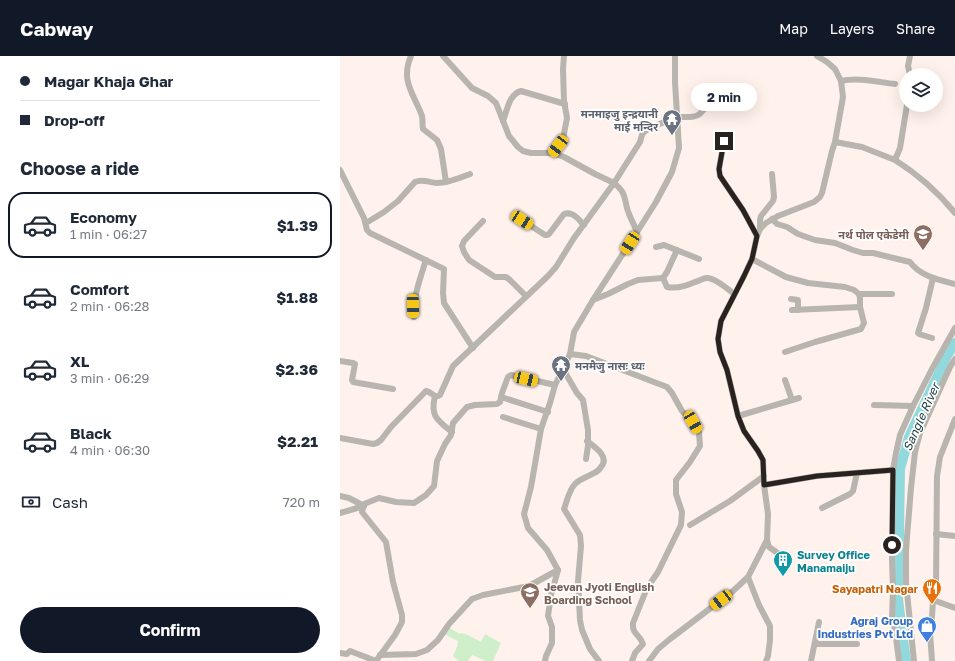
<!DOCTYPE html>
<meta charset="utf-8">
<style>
:root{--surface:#fff;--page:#f2f2f3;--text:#1f2937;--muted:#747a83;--line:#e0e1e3;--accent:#111827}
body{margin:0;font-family:"Golos Text","Noto Sans Devanagari",sans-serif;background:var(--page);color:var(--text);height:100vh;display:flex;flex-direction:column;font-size:15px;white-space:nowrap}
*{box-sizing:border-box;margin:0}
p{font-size:13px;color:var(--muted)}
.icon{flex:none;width:22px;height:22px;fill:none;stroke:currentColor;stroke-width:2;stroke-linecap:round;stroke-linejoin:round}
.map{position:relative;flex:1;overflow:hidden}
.details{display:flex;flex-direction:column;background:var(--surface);width:340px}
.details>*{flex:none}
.hud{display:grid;align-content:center;height:88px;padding:0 20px;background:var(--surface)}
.tools{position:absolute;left:559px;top:12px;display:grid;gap:8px}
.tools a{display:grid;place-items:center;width:44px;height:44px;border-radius:50%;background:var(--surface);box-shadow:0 4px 16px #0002;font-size:20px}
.end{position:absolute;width:18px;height:18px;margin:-9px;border:5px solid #292320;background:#fff;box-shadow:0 0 0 2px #fff}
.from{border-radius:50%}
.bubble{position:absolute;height:28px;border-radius:14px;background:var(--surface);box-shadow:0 4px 16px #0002;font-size:13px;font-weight:700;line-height:28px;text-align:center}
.car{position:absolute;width:12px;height:24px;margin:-12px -6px;border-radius:5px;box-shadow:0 0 3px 1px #0007;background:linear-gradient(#f5c518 24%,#345 0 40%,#f5c518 0 76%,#345 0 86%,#f5c518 0)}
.hud b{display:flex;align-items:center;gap:14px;height:38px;font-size:15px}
.hud b+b{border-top:1px solid var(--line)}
.hud i{width:10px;height:10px;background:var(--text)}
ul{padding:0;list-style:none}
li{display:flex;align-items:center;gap:12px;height:66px;margin:0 8px 6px;padding:0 12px;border:2px solid transparent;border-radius:16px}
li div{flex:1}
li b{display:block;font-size:15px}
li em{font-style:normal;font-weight:700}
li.active{border-color:var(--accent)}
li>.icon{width:36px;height:36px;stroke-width:1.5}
h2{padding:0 20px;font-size:18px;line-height:48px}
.pay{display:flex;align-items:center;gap:10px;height:44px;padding:0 20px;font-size:15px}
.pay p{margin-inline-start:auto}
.action{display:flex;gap:8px;margin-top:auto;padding:8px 20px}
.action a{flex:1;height:46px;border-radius:24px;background:var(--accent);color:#fff;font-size:16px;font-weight:700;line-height:46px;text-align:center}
header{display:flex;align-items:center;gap:24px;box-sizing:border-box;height:56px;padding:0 20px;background:var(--accent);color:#fff}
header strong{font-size:19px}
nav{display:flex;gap:22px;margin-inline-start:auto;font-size:14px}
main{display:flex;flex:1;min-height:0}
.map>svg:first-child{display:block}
.green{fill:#ceefc9}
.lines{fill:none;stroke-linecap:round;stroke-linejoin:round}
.river{stroke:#91d9dc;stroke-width:10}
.minor{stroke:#b8b4ae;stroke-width:6}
.route{stroke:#292320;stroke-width:5}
.labels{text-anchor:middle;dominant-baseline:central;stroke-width:3.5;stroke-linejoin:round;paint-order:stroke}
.worship-label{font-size:11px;font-weight:bold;fill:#5b616d;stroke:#fff;text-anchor:end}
.education-label{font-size:11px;font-weight:bold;fill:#785e54;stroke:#fff;text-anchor:end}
.culture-label{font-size:11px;font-weight:bold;fill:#0d838f;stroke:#fff;text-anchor:start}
.food-label{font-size:11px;font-weight:bold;fill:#c56008;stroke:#fff;text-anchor:end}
.shop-label{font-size:11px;font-weight:bold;fill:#366cbe;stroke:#fff;text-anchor:end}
.water-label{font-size:12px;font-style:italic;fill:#173a3c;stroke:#fff}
</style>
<header>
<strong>Cabway</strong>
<nav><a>Map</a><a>Layers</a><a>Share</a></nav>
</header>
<main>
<section class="details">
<div class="hud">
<b><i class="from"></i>Magar Khaja Ghar</b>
<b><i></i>Drop-off</b>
</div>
<h2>Choose a ride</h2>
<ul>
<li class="active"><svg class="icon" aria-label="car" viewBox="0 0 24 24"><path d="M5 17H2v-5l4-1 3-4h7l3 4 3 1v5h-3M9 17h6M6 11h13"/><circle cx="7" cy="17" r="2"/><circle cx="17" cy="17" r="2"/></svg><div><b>Economy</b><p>1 min · 06:27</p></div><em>$1.39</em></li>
<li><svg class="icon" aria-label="car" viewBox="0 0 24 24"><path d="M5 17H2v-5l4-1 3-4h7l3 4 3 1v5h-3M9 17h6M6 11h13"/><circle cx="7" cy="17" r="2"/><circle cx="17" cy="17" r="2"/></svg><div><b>Comfort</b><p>2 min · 06:28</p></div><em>$1.88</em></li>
<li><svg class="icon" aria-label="car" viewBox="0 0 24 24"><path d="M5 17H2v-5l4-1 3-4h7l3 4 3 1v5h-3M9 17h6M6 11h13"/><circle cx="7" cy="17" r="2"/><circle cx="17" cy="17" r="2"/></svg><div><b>XL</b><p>3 min · 06:29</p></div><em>$2.36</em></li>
<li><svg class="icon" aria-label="car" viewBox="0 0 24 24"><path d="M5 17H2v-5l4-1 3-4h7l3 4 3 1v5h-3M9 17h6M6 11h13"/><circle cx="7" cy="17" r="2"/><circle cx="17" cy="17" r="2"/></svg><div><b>Black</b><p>4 min · 06:30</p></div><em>$2.21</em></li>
</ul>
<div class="pay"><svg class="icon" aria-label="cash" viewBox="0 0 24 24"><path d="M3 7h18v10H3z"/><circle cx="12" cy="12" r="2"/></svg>Cash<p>720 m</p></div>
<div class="action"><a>Confirm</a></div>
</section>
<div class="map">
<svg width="615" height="605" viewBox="0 0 615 605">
<rect width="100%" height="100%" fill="#fff1eb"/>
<path class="green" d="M108,571L118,577L126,578L141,586L145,578L161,587L153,605H146L132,599L128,605H119L113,600L117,591L118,585L104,578Z"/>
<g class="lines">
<path class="river" d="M566,605L563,583L558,543L560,413L569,381L607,300L615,287"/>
<g class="minor">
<path d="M71,0C60,25 74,38 82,60C83,65 82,68 83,73L97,84L101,93L106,126"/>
<path d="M103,0L132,32L148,40L156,47L169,80L178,91L183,95L191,97H213L224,101L255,118L274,127L300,86C301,83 301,80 303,77C306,73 335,61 340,61C345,61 353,62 358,59C368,54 369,37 381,36"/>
<path d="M570,19L568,10L570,0"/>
<path d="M501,25C518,21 537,26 555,28"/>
<path d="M163,65C167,55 169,38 181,35L225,48"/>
<path d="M384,85L379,113L380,120L403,154L417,180"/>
<path d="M495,86L522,91L555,104L560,92L567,49"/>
<path d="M213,97L223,83L227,62L224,45L223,13L224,0"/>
<path d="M555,104C579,119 597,135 615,157"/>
<path d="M0,114L24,162L27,174L30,177L104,213L103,237L104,247L133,292"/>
<path d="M432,163L437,168L447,171L458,178L475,184L495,187L513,194L523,197H533L570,206C580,220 599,224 615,228"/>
<path d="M182,164L205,179H207L209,178L224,158C233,155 238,163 244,169"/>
<path d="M143,165L124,185L122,190L124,196L129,204L155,221H166L170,224L186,240"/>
<path d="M26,167L44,156L58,145L75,126C83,122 89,127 97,127C108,127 120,122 130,118"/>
<path d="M420,173V164L421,160L433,145L434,141L432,118"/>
<path d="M297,176L316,146L332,116L339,92L335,26V0"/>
<path d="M316,191L324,189L359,203"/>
<path d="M337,194L327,216L323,222L327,231C336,233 346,230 355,226C359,225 363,222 367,222C375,222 388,233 394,238"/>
<path d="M412,203L446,221L468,227L505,231L514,234L519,238L520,242V251L524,267L521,273L475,286L445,296"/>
<path d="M519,238H552"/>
<path d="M451,243L458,244V254"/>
<path d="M253,244L268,238L288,228L298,224L323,222"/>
<path d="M452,254L520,251"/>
<path d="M74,261C73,241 80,223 86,204"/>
<path d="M592,282L579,278L578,277L586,252L593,222"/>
<path d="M230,298L246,300L327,331L332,337L342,355L353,366L359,376L360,390L350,406L336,424V438L342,456L341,469L318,516L307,532L293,567C292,579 300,578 303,588L295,597L292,605"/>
<path d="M0,305L13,307L15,308L12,324L13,326L53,333"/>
<path d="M445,324L452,344"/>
<path d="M95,340C90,360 97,364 112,376"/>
<path d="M161,341L208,356"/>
<path d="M534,349L573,350"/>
<path d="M398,360L459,342"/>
<path d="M163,361L201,373"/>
<path d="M0,382L33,388L37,387L41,384L51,371L86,335C92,336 95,343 100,339L113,310L208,220L216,211L234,182L274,127C285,136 284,140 287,152C289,160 294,168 297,176L253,244L234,276L230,298L223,313L237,337L243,344L248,374V390L246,403"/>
<path d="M247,385C255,391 270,401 261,411C259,414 257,416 254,417C248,421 241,422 235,428C229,434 227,445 224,453L240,479L241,490L238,525L240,564L242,574L250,593L259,605"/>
<path d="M424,429L477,420L553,414"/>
<path d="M0,440L9,442L24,450"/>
<path d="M482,452L510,438L513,435L517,417"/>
<path d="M0,457L24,450"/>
<path d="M350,469L390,445L424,420"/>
<path d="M596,478L615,480"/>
<path d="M427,484L429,491L442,500"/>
<path d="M408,521L419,549L430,570V584L428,600L426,605"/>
<path d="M593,544L615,552"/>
<path d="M475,588H517"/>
<path d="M0,597L7,598L10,595L36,605"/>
<path d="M40,599L76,598L87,594L98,584L109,568L132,543L143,539L189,530L218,514"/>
<path d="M36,605L55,579L62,566V559L53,526L46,486L22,456L24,448L39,442L56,446L74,447L86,439L94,430L97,405L105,388L111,379L113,367L127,351L135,349L157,348L160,346L162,337L168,321L171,319L215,329"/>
<path d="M205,605L206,600L212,587V571L208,560L211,539L218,514L207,494L188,472L184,458L191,431L201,373L210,347L215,329L223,313"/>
<path d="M309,605L318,593L330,583L393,535L408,521L427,484L428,458L424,429L423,404L418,395L404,375L398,360L387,314L380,296L378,283L381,265L404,220L412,203L417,180L420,173L426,167L438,160L474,146L480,141L482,137L492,95L495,86L503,41L501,25L495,13L487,6L477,0"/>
<path d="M471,605L479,566"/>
<path d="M559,605L555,574L552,564L553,532L552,504L553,414L556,397L560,379L573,350L592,313L615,272"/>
<path d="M574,605L566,527V495L567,481L571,432L575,396L580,377L610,311L615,303"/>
<path d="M592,605L590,577L592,561L593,544L596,532L597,420L600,401L615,363"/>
</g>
</g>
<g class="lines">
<path class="route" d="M384,85L379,113L380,120L403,154L417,180L412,203L404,220L381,265L378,283L380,296L387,314L398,360L404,375L418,395L423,404L424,429L477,420L553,414L552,489"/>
</g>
<defs>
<symbol id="temple-pin" viewBox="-11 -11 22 30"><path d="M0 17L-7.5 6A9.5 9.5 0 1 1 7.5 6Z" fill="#6b7280" stroke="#fff"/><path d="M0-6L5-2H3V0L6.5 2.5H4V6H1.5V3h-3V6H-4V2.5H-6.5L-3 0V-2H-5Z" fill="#fff"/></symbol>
<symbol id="school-pin" viewBox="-11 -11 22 30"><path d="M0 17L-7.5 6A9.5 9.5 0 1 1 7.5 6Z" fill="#8d6e63" stroke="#fff"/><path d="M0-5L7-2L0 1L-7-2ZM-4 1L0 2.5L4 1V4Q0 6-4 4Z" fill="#fff"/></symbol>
<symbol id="building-pin" viewBox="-11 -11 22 30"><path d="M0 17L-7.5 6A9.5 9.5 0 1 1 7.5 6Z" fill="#0f9aa8" stroke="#fff"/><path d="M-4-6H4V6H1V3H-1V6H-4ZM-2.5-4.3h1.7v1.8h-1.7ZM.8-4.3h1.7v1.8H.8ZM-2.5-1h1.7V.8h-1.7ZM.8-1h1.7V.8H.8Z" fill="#fff"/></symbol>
<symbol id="restaurant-pin" viewBox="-11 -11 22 30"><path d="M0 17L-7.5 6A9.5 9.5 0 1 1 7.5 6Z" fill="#e8710a" stroke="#fff"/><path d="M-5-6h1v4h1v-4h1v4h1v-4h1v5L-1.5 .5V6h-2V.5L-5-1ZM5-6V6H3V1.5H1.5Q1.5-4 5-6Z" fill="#fff"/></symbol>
<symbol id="shop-pin" viewBox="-11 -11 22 30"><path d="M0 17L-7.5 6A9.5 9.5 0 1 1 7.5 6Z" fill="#3f7fe0" stroke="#fff"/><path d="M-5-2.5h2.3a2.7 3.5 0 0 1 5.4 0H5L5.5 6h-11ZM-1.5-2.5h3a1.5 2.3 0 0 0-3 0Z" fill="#fff"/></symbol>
</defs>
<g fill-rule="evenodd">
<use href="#temple-pin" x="321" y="52" width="22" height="30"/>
<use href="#school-pin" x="572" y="167" width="22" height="30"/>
<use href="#temple-pin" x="210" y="298" width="22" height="30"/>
<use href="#building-pin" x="432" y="493" width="22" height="30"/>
<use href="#restaurant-pin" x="581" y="521" width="22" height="30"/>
<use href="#school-pin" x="179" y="525" width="22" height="30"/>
<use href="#shop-pin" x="576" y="559" width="22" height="30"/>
</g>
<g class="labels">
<g class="worship-label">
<text x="318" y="57">मनमाइजु इन्द्रयानी<tspan x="318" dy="13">माई मन्दिर</tspan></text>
<text x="235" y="309" text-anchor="start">मनमैजु नासः ध्यः</text>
</g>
<g class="education-label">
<text x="569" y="178">नर्थ पोल एकेडेमी</text>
<text x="204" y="530" text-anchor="start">Jeevan Jyoti English<tspan x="204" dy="13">Boarding School</tspan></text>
</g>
<g class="culture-label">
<text x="457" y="498">Survey Office<tspan x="457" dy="13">Manamaiju</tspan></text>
</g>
<g class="food-label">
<text x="578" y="532">Sayapatri Nagar</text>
</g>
<g class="shop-label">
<text x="573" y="564">Agraj Group<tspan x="573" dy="13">Industries Pvt Ltd</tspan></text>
</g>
<g class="water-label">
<text transform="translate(581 361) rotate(-66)">Sangle River</text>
</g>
</g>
</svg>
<div class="tools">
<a><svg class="icon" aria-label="layers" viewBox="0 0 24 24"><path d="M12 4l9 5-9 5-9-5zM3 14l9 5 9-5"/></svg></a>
</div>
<i class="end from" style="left:552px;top:489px"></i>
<i class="end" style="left:384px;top:85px"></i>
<div class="bubble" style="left:351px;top:27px;width:66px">2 min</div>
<i class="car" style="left:218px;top:90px;rotate:217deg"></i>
<i class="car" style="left:182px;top:164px;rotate:123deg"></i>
<i class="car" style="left:290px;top:187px;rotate:213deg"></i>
<i class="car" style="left:73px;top:250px;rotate:179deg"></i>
<i class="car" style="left:186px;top:323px;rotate:103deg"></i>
<i class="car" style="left:353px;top:366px;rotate:150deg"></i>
<i class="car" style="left:381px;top:544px;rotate:233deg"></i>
</div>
</main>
